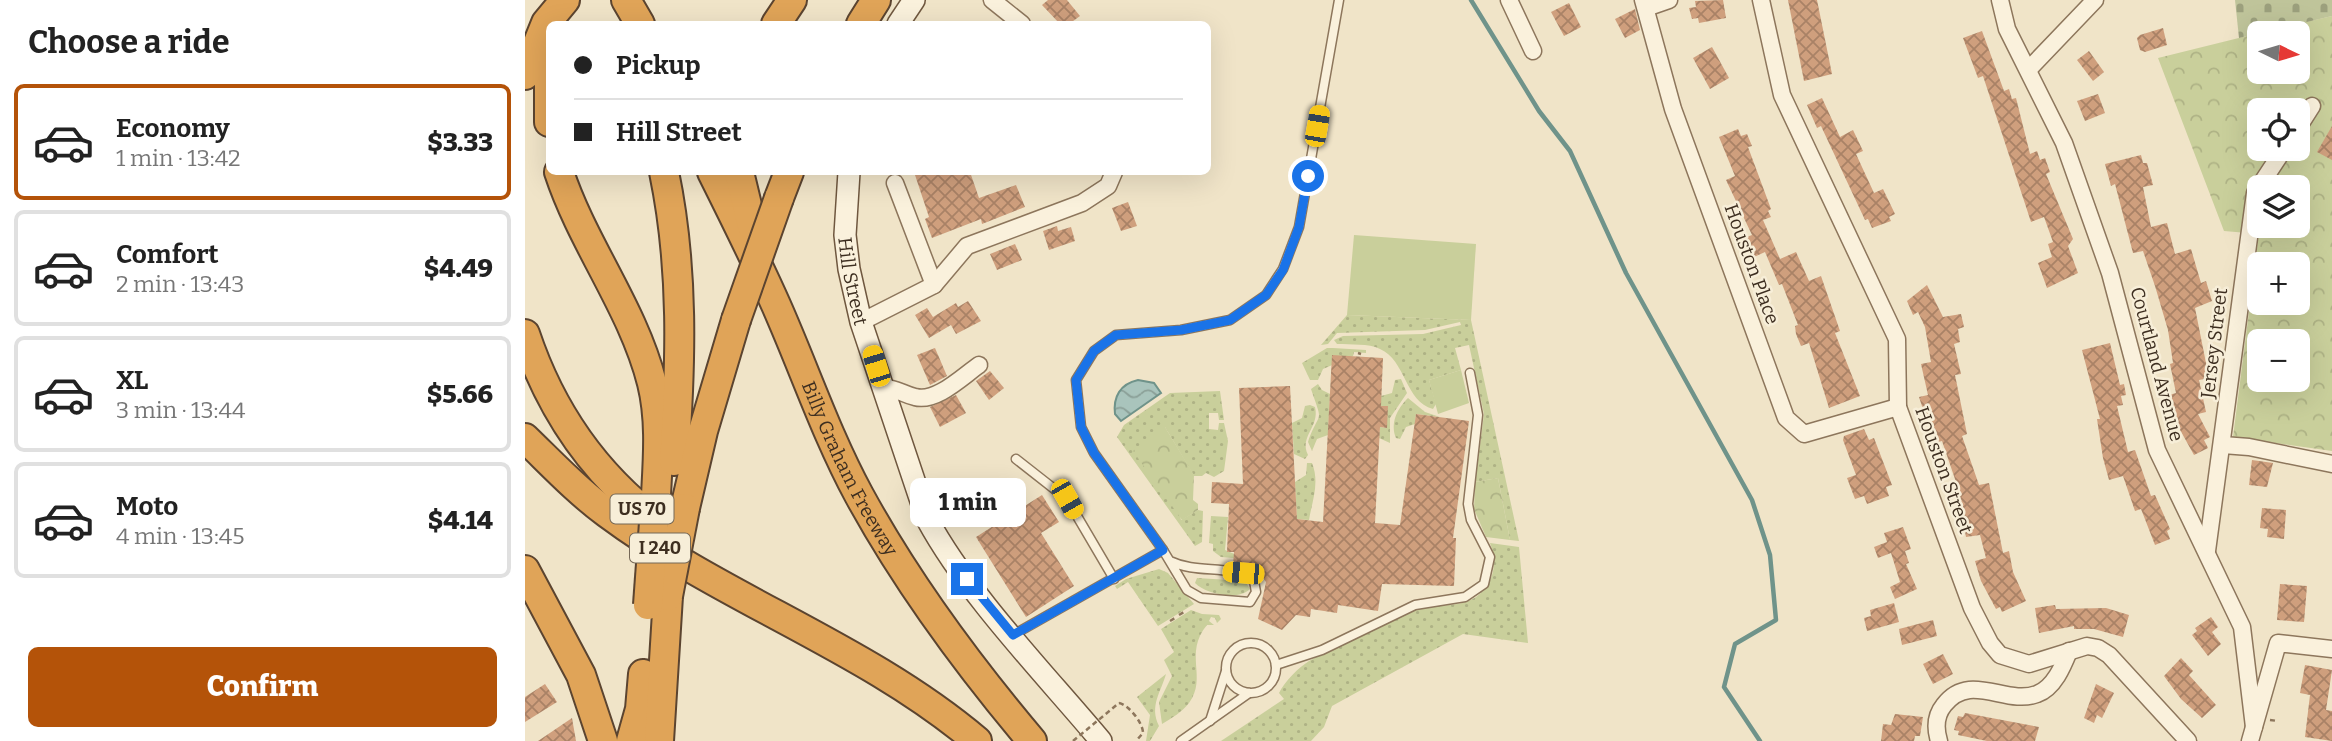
<!DOCTYPE html>
<meta charset="utf-8">
<style>
:root{--surface:#fff;--page:#f6f6f6;--text:#222;--muted:#767676;--line:#e0e0e0;--accent:#b45309}
body{margin:0;font-family:Bitter,serif;background:var(--page);color:var(--text);height:100vh;display:flex;flex-direction:column;font-size:26px;white-space:nowrap}
*{box-sizing:border-box;margin:0}
p{font-size:23px;color:var(--muted)}
.icon{flex:none;width:38px;height:38px;fill:none;stroke:currentColor;stroke-width:2;stroke-linecap:round;stroke-linejoin:round}
.map{position:relative;flex:1;overflow:hidden}
.panel{display:flex;flex-direction:column;background:var(--surface);width:525px}
.panel>*{flex:none}
.guide{position:absolute;left:21px;top:21px;width:665px;height:154px;border-radius:10px;box-shadow:0 7px 28px #0002;display:grid;align-content:center;height:154px;padding:0 28px;background:var(--surface)}
.needle{width:46px;rotate:95deg}
.controls{position:absolute;left:1722px;top:21px;display:grid;gap:14px}
.controls a{display:grid;place-items:center;width:63px;height:63px;border-radius:10px;background:var(--surface);box-shadow:0 7px 28px #0002;font-size:35px}
.end{position:absolute;width:32px;height:32px;margin:-16px;border:9px solid #1a73e8;background:#fff;box-shadow:0 0 0 4px #fff}
.from{border-radius:50%}
.bubble{position:absolute;height:49px;border-radius:10px;background:var(--surface);box-shadow:0 7px 28px #0002;font-size:23px;font-weight:800;line-height:49px;text-align:center}
.car{position:absolute;width:21px;height:42px;margin:-21px -10px;border-radius:9px;box-shadow:0 0 5px 2px #0007;background:linear-gradient(#f5c518 24%,#345 0 40%,#f5c518 0 76%,#345 0 86%,#f5c518 0)}
.guide b{display:flex;align-items:center;gap:24px;height:66px;font-size:26px}
.guide b+b{border-top:2px solid var(--line)}
.guide i{width:18px;height:18px;background:var(--text)}
ul{padding:0;list-style:none}
li{display:flex;align-items:center;gap:21px;height:116px;margin:0 14px 10px;padding:0 14px;border:4px solid var(--line);border-radius:10px}
li div{flex:1}
li b{display:block;font-size:26px}
li em{font-style:normal;font-weight:800}
li.selected{border-color:var(--accent)}
li>.icon{width:63px;height:63px;stroke-width:1.5}
h2{padding:0 28px;font-size:32px;line-height:84px}
.button{display:flex;gap:14px;margin-top:auto;padding:14px 28px}
.button a{flex:1;height:80px;border-radius:10px;background:var(--accent);color:#fff;font-size:28px;font-weight:800;line-height:80px;text-align:center}
main{display:flex;flex:1;min-height:0}
.map>svg:first-child{display:block}
.grass{fill:url(#grass-dots)}
.forest{fill:url(#forest-crowns);fill-rule:evenodd}
.cemetery{fill:url(#cemetery-stones)}
.garden{fill:#c9cf9b}
.water{fill:url(#water-waves);stroke:#6f938a;stroke-width:2}
.lines{fill:none;stroke-linecap:round;stroke-linejoin:round}
.stream{stroke:#6f938a;stroke-width:4.5}
.building{fill:url(#building-cross-hatch)}
.lane-casing{stroke:#8d765c;stroke-width:11}
.street-casing{stroke:#8d765c;stroke-width:19}
.secondary-casing{stroke:#6f573f;stroke-width:24}
.highway-casing{stroke:#5b4430;stroke-width:32}
.path{stroke:#8d765c;stroke-width:2.5;stroke-dasharray:5 3.5;stroke-linecap:butt}
.lane{stroke:#faf1dc;stroke-width:8}
.street{stroke:#faf1dc;stroke-width:16}
.secondary{stroke:#faf1dc;stroke-width:21}
.highway{stroke:#e0a458;stroke-width:28}
.highway-bridge-casing{stroke:#5b4430;stroke-width:32;stroke-linecap:butt}
.path-bridge{stroke:#8d765c;stroke-width:2.5;stroke-dasharray:5 3.5;stroke-linecap:butt}
.highway-bridge{stroke:#e0a458;stroke-width:28}
.route{stroke:#1a73e8;stroke-width:9}
.labels{text-anchor:middle;dominant-baseline:central;stroke-width:5;stroke-linejoin:round;paint-order:stroke}
.shield{fill:#f7eed8;stroke:#756857;stroke-width:2}
.shield-label{font-size:18px;font-weight:bold;fill:#3d2e20}
.street-label{font-size:19px;fill:#3d2e20;stroke:#f7eed8}
</style>
<main>
<section class="panel">
<h2>Choose a ride</h2>
<ul>
<li class="selected"><svg class="icon" aria-label="car" viewBox="0 0 24 24"><path d="M5 17H2v-5l4-1 3-4h7l3 4 3 1v5h-3M9 17h6M6 11h13"/><circle cx="7" cy="17" r="2"/><circle cx="17" cy="17" r="2"/></svg><div><b>Economy</b><p>1 min · 13:42</p></div><em>$3.33</em></li>
<li><svg class="icon" aria-label="car" viewBox="0 0 24 24"><path d="M5 17H2v-5l4-1 3-4h7l3 4 3 1v5h-3M9 17h6M6 11h13"/><circle cx="7" cy="17" r="2"/><circle cx="17" cy="17" r="2"/></svg><div><b>Comfort</b><p>2 min · 13:43</p></div><em>$4.49</em></li>
<li><svg class="icon" aria-label="car" viewBox="0 0 24 24"><path d="M5 17H2v-5l4-1 3-4h7l3 4 3 1v5h-3M9 17h6M6 11h13"/><circle cx="7" cy="17" r="2"/><circle cx="17" cy="17" r="2"/></svg><div><b>XL</b><p>3 min · 13:44</p></div><em>$5.66</em></li>
<li><svg class="icon" aria-label="car" viewBox="0 0 24 24"><path d="M5 17H2v-5l4-1 3-4h7l3 4 3 1v5h-3M9 17h6M6 11h13"/><circle cx="7" cy="17" r="2"/><circle cx="17" cy="17" r="2"/></svg><div><b>Moto</b><p>4 min · 13:45</p></div><em>$4.14</em></li>
</ul>
<div class="button"><a>Confirm</a></div>
</section>
<div class="map">
<svg width="1807" height="741" viewBox="0 0 1807 741">
<defs>
<pattern id="grass-dots" width="8" height="8" patternUnits="userSpaceOnUse" patternTransform="scale(1.75)"><rect width="8" height="8" fill="#c9cf9b"/><path d="M2 2h.1M6 6h.1" fill="none" stroke="#aeb285" stroke-width="1.8" stroke-linecap="round"/></pattern>
<pattern id="forest-crowns" width="20" height="18" patternUnits="userSpaceOnUse" patternTransform="scale(1.75)"><rect width="20" height="18" fill="#c9cf9b"/><path d="M2 6a3 3 0 1 1 6 0M12 15a3 3 0 1 1 6 0" fill="none" stroke="#aeb285"/></pattern>
<pattern id="cemetery-stones" width="16" height="16" patternUnits="userSpaceOnUse" patternTransform="scale(1.75)"><rect width="16" height="16" fill="#bfc49a"/><path d="M2 7V4a2 2 0 0 1 4 0v3zM10 15v-3a2 2 0 0 1 4 0v3z" fill="#9ca07d"/></pattern>
<pattern id="water-waves" width="16" height="10" patternUnits="userSpaceOnUse" patternTransform="scale(1.75)"><rect width="16" height="10" fill="#a9c4bc"/><path d="M0 5q4-4 8 0t8 0" fill="none" stroke="#8ba098"/></pattern>
<pattern id="building-cross-hatch" width="8" height="8" patternUnits="userSpaceOnUse" patternTransform="scale(1.75)"><rect width="8" height="8" fill="#cf9f7d"/><path d="M0 0l8 8M0 8l8-8" fill="none" stroke="#a98266"/></pattern>
</defs>
<rect width="100%" height="100%" fill="#f0e4c8"/>
<g class="grass">
<path d="M822,315L946,320L994,541L985,540L973,478L950,482L959,414L944,345L930,348L936,370L904,380L911,404L908,409C880,402 881,360 855,349C843,343 826,345 812,344L809,340L818,336L898,334L936,325L935,322L900,330L812,333L803,344L796,345Z"/>
<path d="M802,348H808L841,350V353L829,352L828,356L798,369L793,380H785L777,363Z"/>
<path d="M876,379L882,393L865,418V443L854,438L855,427L861,428L862,406H856V396L867,393L870,380Z"/>
<path d="M793,384L797,390L805,394L803,435L792,439L787,451L783,442C795,408 799,427 786,389Z"/>
<path d="M695,391L699,420H694L693,413H684V429L693,430L694,423H699L703,441L699,471L689,477L681,473L677,476H669L640,427L656,520L673,510L678,511L677,542L670,546L592,437L599,425L645,393Z"/>
<path d="M883,398L900,412L915,417L891,414L890,424L881,427L875,439L871,438C865,423 872,409 883,398Z"/>
<path d="M785,405L790,407C795,427 774,436 783,455L780,459L769,454L767,423L777,418L780,406Z"/>
<path d="M782,463H787C795,483 787,501 784,520L772,519L770,482L781,475Z"/>
<path d="M686,516L703,517L700,550L721,559L696,557L688,551V544L684,543Z"/>
<path d="M965,543L994,547L1003,643L938,634L807,706L799,727L786,741H696L759,699L754,693C760,681 773,668 784,661C817,643 852,624 887,611C907,603 933,609 951,597C969,584 973,563 965,543Z"/>
<path d="M634,569L643,573L669,604L633,626L603,582L592,589L590,586L601,579Z"/>
<path d="M672,578L720,581L725,589C714,601 680,594 670,583Z"/>
<path d="M666,610L677,614L694,615L696,619L692,623L690,618L686,617L684,621L689,625H682C658,654 683,677 664,703C657,712 647,718 637,724L634,702L647,676L639,660L649,652L636,629Z"/>
<path d="M641,674C636,692 624,706 634,726L625,741H621L625,715L612,697Z"/>
</g>
<g class="forest">
<path d="M1807,16V451L1708,437L1734,234L1699,231L1633,58L1734,33V72H1773V33H1734ZM1734,110H1773V149H1734ZM1734,187H1773V226H1734ZM1734,264H1773V303H1734ZM1734,341H1773V380H1734Z"/>
<path d="M640,427L669,475L668,500L673,504V510L657,520L608,451Z"/>
<path d="M973,478L985,540L961,537L949,509L950,482Z"/>
</g>
<path class="cemetery" d="M1710,0H1807V16L1714,38Z"/>
<g class="garden">
<path d="M829,235L951,244L946,320L822,315Z"/>
<path d="M936,370L944,403L913,414L904,380Z"/>
</g>
<path class="water" d="M613,380L629,383L636,393L596,421L590,414C588,397 595,384 613,380Z"/>
<g class="lines">
<path class="stream" d="M946,0L1014,111L1045,151L1101,273L1227,500L1245,555L1251,620L1210,644L1199,687L1235,741"/>
</g>
<g class="building">
<path d="M523,0H542L555,16L544,24H535L517,5Z"/>
<path d="M1198,0L1201,18L1174,23L1173,18L1167,19L1164,8L1171,7L1170,1Z"/>
<path d="M1263,0H1292L1307,74L1279,81Z"/>
<path d="M1044,3L1056,27L1039,36L1026,12Z"/>
<path d="M1110,9L1115,30L1100,38L1090,19Z"/>
<path d="M1638,28L1642,45L1620,52L1615,50L1612,38L1615,35Z"/>
<path d="M1457,31L1479,91L1484,89L1487,99L1491,98L1505,154L1512,151L1515,160L1520,158L1525,172L1521,174L1548,239L1543,246L1553,273L1522,288L1513,263L1527,257L1523,244L1528,242L1519,217L1506,222L1458,76L1453,78L1438,38Z"/>
<path d="M1187,47L1204,78L1185,89L1168,58Z"/>
<path d="M1564,51L1579,72L1568,81L1552,60Z"/>
<path d="M1573,94L1580,113L1560,121L1552,101Z"/>
<path d="M1297,98L1315,137L1328,130L1338,151L1331,154L1349,193L1358,189L1370,214L1364,217L1366,221L1347,228L1343,219L1340,220L1296,126L1292,128L1282,105Z"/>
<path d="M1807,126V160L1792,152Z"/>
<path d="M1213,129L1216,136L1222,134L1227,146L1223,147L1246,209L1243,211L1246,217L1238,220L1255,259L1271,252L1284,281L1296,276L1315,331L1310,333L1335,396L1304,408L1284,343L1276,346L1271,334L1270,326L1273,325L1257,284L1254,285L1240,252L1227,258L1219,238L1227,235L1201,180L1210,176L1194,137Z"/>
<path d="M1616,155L1618,163H1622L1628,185L1618,187L1626,227L1642,223L1650,254L1666,249L1676,283L1681,281L1687,301L1670,308L1684,378L1674,380L1681,412L1673,414L1685,437L1679,440L1683,448L1669,455L1649,419L1644,395L1651,393L1645,364L1648,363L1643,330L1630,286L1618,251L1608,253L1590,184L1586,186L1580,164Z"/>
<path d="M389,172H445L454,198L491,185L500,207L457,224L456,219L407,238L400,219L404,217Z"/>
<path d="M603,202L612,226L596,231L587,208Z"/>
<path d="M532,226L533,231L546,227L550,241L524,250L518,231Z"/>
<path d="M490,244L497,260L472,270L465,254Z"/>
<path d="M1402,285L1418,317L1436,314L1439,327L1433,329L1435,342L1429,344L1436,374L1430,375L1442,434L1437,436L1454,485L1464,483L1478,553L1484,551L1488,572L1501,601L1477,612L1475,607L1471,609L1456,581L1450,561L1461,558L1455,535L1441,537L1431,482L1417,441L1409,443L1394,397L1403,395L1396,364L1406,362L1400,327L1393,312L1388,315L1382,301Z"/>
<path d="M443,301L456,321L431,334L426,325L404,338L390,315L402,308L408,317L431,303L433,307Z"/>
<path d="M1585,343L1595,385L1599,384L1601,395L1596,396L1598,405L1592,406L1603,452L1610,450L1626,496L1630,495L1645,529L1642,531L1645,539L1630,545L1616,509L1610,511L1598,476L1584,480L1578,458L1572,419H1575L1557,350Z"/>
<path d="M410,348L422,376L405,385L392,355Z"/>
<path d="M807,355L858,358L856,406H863L862,428L855,427L850,523L875,525L891,414L944,421L928,538H931L929,586L857,584L853,611L813,605L812,613L786,609L785,617L771,615L757,630L733,619L741,582L730,568L708,565L709,552H702L704,504L686,503L687,482L718,484L714,388L765,386L772,519L798,522Z"/>
<path d="M465,371L479,388L464,400L451,381Z"/>
<path d="M431,395L441,413L415,427L405,407Z"/>
<path d="M1339,429L1344,440L1349,438L1367,485L1361,487L1364,496L1342,504L1339,496L1330,499L1322,478L1331,475L1318,440L1319,436Z"/>
<path d="M1727,460L1748,463L1742,487L1724,485Z"/>
<path d="M517,495L534,522L516,533L549,586L501,617L451,537Z"/>
<path d="M1737,508L1761,510L1759,539L1742,537L1743,529L1735,528Z"/>
<path d="M1378,527L1386,549L1380,551L1384,563L1381,564L1392,589L1370,599L1365,587L1375,582L1366,553L1353,558L1349,547L1362,542L1359,533Z"/>
<path d="M1755,584L1782,586L1779,622L1752,620Z"/>
<path d="M1369,603L1374,622L1342,631L1339,618L1346,616L1345,610Z"/>
<path d="M1530,605L1531,609L1581,608L1604,615L1598,637L1569,629H1549V626L1514,633L1510,608Z"/>
<path d="M1686,617L1693,627L1687,632L1696,644L1683,656L1667,635L1672,631L1670,628Z"/>
<path d="M1408,620L1412,636L1377,645L1374,629Z"/>
<path d="M1418,654L1428,674L1408,684L1398,664Z"/>
<path d="M1656,658L1668,671L1664,675L1691,705L1677,718L1656,699L1639,676Z"/>
<path d="M1780,665L1807,670L1801,710L1807,711V741L1780,737L1785,695L1775,693Z"/>
<path d="M20,684L32,702L0,722V697Z"/>
<path d="M1571,684L1589,693L1577,718L1572,715L1569,723L1559,718Z"/>
<path d="M1440,713L1514,727L1510,741H1462L1433,735L1434,731L1429,730L1433,716L1438,717Z"/>
<path d="M1370,714L1398,717L1395,736H1390L1389,741H1356L1358,724L1366,725Z"/>
<path d="M47,718L51,741H13Z"/>
</g>
<g class="lines">
<defs>
<g id="lane">
<path d="M491,459L542,499L589,579"/>
<path d="M645,561C674,575 706,563 729,581L731,592L725,602L676,598L662,590L638,550L569,453L556,427L551,380L569,351L591,335L656,330L705,320L741,295L758,269L774,227L814,0"/>
<path d="M488,635L638,550"/>
<circle cx="726" cy="668" r="25"/>
<path d="M751,665L797,650L890,605L940,597L959,584L965,557L946,520L943,504L953,415L945,373"/>
<path d="M685,721L701,671"/>
<path d="M656,741L724,693"/>
</g>
<g id="street">
<path d="M467,0L497,24"/>
<path d="M984,0L1008,51"/>
<path d="M1118,0L1148,109L1261,418L1279,434L1373,407"/>
<path d="M1236,0L1257,95L1372,339L1373,407L1447,608L1465,643L1475,655L1504,664L1562,646L1573,648L1584,655L1663,741"/>
<path d="M1475,0L1482,29L1539,143L1585,273L1632,450L1717,627L1729,727"/>
<path d="M1121,8L1144,0"/>
<path d="M1504,69L1570,0"/>
<path d="M1773,128L1787,106"/>
<path d="M370,183L409,285"/>
<path d="M336,322L409,285L442,246L557,203L583,186L589,172"/>
<path d="M358,388C372,388 377,394 390,397C411,403 438,376 454,365"/>
<path d="M1698,445L1724,447L1807,464"/>
<path d="M1682,551L1730,193L1759,149"/>
<path d="M1414,741C1410,728 1410,716 1419,705C1445,671 1481,706 1512,694C1529,688 1538,666 1544,651"/>
<path d="M1725,741L1753,643L1807,649"/>
</g>
<g id="secondary">
<path d="M373,24L389,0"/>
<path id="s1" d="M324,172L320,235L324,269L336,322L402,519C443,595 520,674 576,741"/>
</g>
<g id="highway">
<path d="M101,0L115,24"/>
<path d="M251,24L267,0"/>
<path d="M336,24L351,0"/>
<path d="M24,70V122"/>
<path d="M0,75L21,23L40,0"/>
<path d="M34,172C58,245 108,308 127,383C136,419 133,458 131,495"/>
<path d="M139,172C159,268 156,363 149,461"/>
<path id="s2" d="M187,172C209,216 231,260 251,305C279,368 301,434 334,495C382,583 442,664 507,741"/>
<path d="M214,172L227,226"/>
<path d="M254,198L264,172"/>
<path d="M0,334C27,415 75,482 145,531"/>
<path d="M0,438C27,464 52,491 82,513C199,600 341,647 452,741"/>
<path d="M160,508L178,431L211,320"/>
<path d="M0,570L56,675L78,741"/>
<path d="M106,741L115,709L118,674"/>
<path d="M134,741L143,596"/>
</g>
</defs>
<use href="#lane" class="lane-casing"/>
<use href="#street" class="street-casing"/>
<use href="#secondary" class="secondary-casing"/>
<use href="#highway" class="highway-casing"/>
<g class="path">
<path d="M833,353L836,354"/>
<path d="M654,615L659,612"/>
<path d="M645,621L650,618"/>
<path d="M594,703C604,705 618,723 618,733L611,741"/>
<path d="M1745,720L1753,721"/>
</g>
<use href="#lane" class="lane"/>
<use href="#street" class="street"/>
<use href="#secondary" class="secondary"/>
<use href="#highway" class="highway"/>
<defs>
<g id="highway-bridge">
<path d="M211,320L254,198"/>
<path d="M143,596L160,508"/>
<path d="M123,605L131,495"/>
</g>
</defs>
<use href="#highway-bridge" class="highway-bridge-casing"/>
<path class="path-bridge" d="M548,741L594,703"/>
<use href="#highway-bridge" class="highway-bridge"/>
</g>
<g class="lines">
<path class="route" d="M442,579L488,635L638,550L569,453L556,427L551,380L569,351L591,335L656,330L705,320L741,295L758,270L774,227L783,176"/>
</g>
<g class="labels">
<g class="shield">
<rect x="85.5" y="494.5" width="63" height="29" rx="5"/>
<rect x="105" y="533.5" width="60" height="29" rx="5"/>
</g>
<g class="shield-label">
<text x="117" y="509">US 70</text>
<text x="135" y="548">I 240</text>
</g>
<g class="street-label">
<text transform="translate(1227 264) rotate(70)">Houston Place</text>
<text stroke="none"><textPath href="#s1" startOffset="110">Hill Street</textPath></text>
<text transform="translate(1689 343) rotate(-83)">Jersey Street</text>
<text transform="translate(1632 364) rotate(75)">Courtland Avenue</text>
<text stroke="none"><textPath href="#s2" startOffset="327">Billy Graham Freeway</textPath></text>
<text transform="translate(1419 470) rotate(70)">Houston Street</text>
</g>
</g>
</svg>
<div class="controls">
<a><svg class="needle" viewBox="-14 -14 28 28"><path d="M0-13l5 13h-10z" fill="#e53935"/><path d="M0 13l5-13h-10z" fill="#767676"/></svg></a>
<a><svg class="icon" aria-label="locate" viewBox="0 0 24 24"><circle cx="12" cy="12" r="6"/><path d="M12 2v4M12 18v4M2 12h4M18 12h4"/></svg></a>
<a><svg class="icon" aria-label="layers" viewBox="0 0 24 24"><path d="M12 4l9 5-9 5-9-5zM3 14l9 5 9-5"/></svg></a>
<a>+</a>
<a>−</a>
</div>
<i class="end from" style="left:783px;top:176px"></i>
<i class="end" style="left:442px;top:579px"></i>
<div class="bubble" style="left:385px;top:478px;width:116px">1 min</div>
<i class="car" style="left:792px;top:126px;rotate:10deg"></i>
<i class="car" style="left:351px;top:366px;rotate:343deg"></i>
<i class="car" style="left:542px;top:499px;rotate:150deg"></i>
<i class="car" style="left:718px;top:573px;rotate:275deg"></i>
<div class="guide">
<b><i class="from"></i>Pickup</b>
<b><i></i>Hill Street</b>
</div>
</div>
</main>
